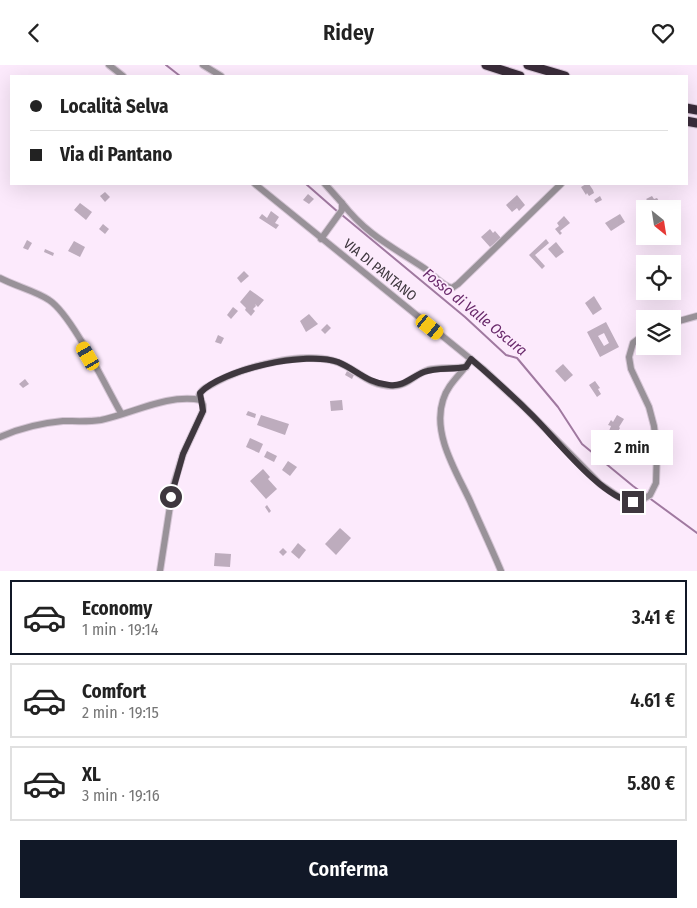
<!DOCTYPE html>
<html lang="it">
<meta charset="utf-8">
<style>
:root{--surface:#fff;--page:#f6f6f6;--text:#222;--muted:#767676;--line:#e0e0e0;--accent:#111827}
body{margin:0;font-family:"Fira Sans Condensed",sans-serif;background:var(--page);color:var(--text);height:100vh;display:flex;flex-direction:column;font-size:19px;white-space:nowrap}
*{box-sizing:border-box;margin:0}
p{font-size:16px;color:var(--muted)}
.icon{flex:none;width:28px;height:28px;fill:none;stroke:currentColor;stroke-width:2;stroke-linecap:round;stroke-linejoin:round}
.map{position:relative;height:506px;overflow:hidden}
.panel{display:flex;flex-direction:column;background:var(--surface);flex:1}
.panel>*{flex:none}
.top-card{position:absolute;left:10px;top:10px;width:678px;height:110px;border-radius:0px;box-shadow:0 5px 20px #0002;display:grid;align-content:center;height:110px;padding:0 20px;background:var(--surface)}
.needle{width:32px;rotate:150deg}
.fabs{position:absolute;left:636px;top:135px;display:grid;gap:10px}
.fabs a{display:grid;place-items:center;width:45px;height:45px;border-radius:0px;background:var(--surface);box-shadow:0 5px 20px #0002;font-size:25px}
.end{position:absolute;width:22px;height:22px;margin:-11px;border:6px solid #3e373e;background:#fff;box-shadow:0 0 0 2px #fff}
.from{border-radius:50%}
.bubble{position:absolute;height:35px;border-radius:0px;background:var(--surface);box-shadow:0 5px 20px #0002;font-size:16px;font-weight:600;line-height:35px;text-align:center}
.car{position:absolute;width:15px;height:30px;margin:-15px -8px;border-radius:6px;box-shadow:0 0 4px 1px #0007;background:linear-gradient(#f5c518 24%,#345 0 40%,#f5c518 0 76%,#345 0 86%,#f5c518 0)}
.top-card b{display:flex;align-items:center;gap:18px;height:48px;font-size:19px}
.top-card b+b{border-top:1px solid var(--line)}
.top-card i{width:12px;height:12px;background:var(--text)}
ul{padding:9px 0 0;list-style:none}
li{display:flex;align-items:center;gap:15px;height:75px;margin:0 10px 8px;padding:0 10px;border:2px solid var(--line);border-radius:0px}
li div{flex:1}
li b{display:block;font-size:19px}
li em{font-style:normal;font-weight:600}
li.active{border-color:var(--accent)}
li>.icon{width:45px;height:45px;stroke-width:1.5}
.cta{display:flex;gap:10px;margin-top:auto;padding:10px 20px}
.cta a{flex:1;height:58px;border-radius:0px;background:var(--accent);color:#fff;font-size:20px;font-weight:600;line-height:58px;text-align:center}
header{display:flex;justify-content:space-between;align-items:center;height:65px;padding:0 20px;background:var(--surface);font-size:22px;font-weight:600}
.map>svg:first-child{display:block}
.lines{fill:none;stroke-linecap:round;stroke-linejoin:round}
.stream{stroke:#a079a0;stroke-width:2}
.building{fill:#bdacbd;fill-rule:evenodd}
.minor-casing{stroke:#d6c6d6;stroke-width:8}
.highway-casing{stroke:#d6c6d6;stroke-width:11}
.minor{stroke:#999299;stroke-width:6}
.highway{stroke:#3a2c3a;stroke-width:9}
.route{stroke:#3e373e;stroke-width:6}
.labels{text-anchor:middle;dominant-baseline:central;stroke-width:4;stroke-linejoin:round;paint-order:stroke}
.street-label{font-size:14px;fill:#3e373e;stroke:#fceafc}
.water-label{font-size:15px;font-style:italic;fill:#692a6b;stroke:#fceafc}
</style>
<header><svg class="icon" aria-label="back" viewBox="0 0 24 24"><path d="M15 5l-7 7 7 7"/></svg>Ridey<svg class="icon" aria-label="heart" viewBox="0 0 24 24"><path d="M12 20l-8-8c-3-5 5-10 8-4 3-6 11-1 8 4z"/></svg></header>
<div class="map">
<svg width="697" height="506" viewBox="0 0 697 506">
<rect width="100%" height="100%" fill="#fceafc"/>
<g class="lines">
<g class="stream">
<path d="M166,0L180,11"/>
<path d="M306,119L338,147"/>
<path d="M342,150L465,252L506,290L517,293L558,342L582,379L633,421L697,468"/>
</g>
</g>
<g class="building">
<path d="M586,119H589L593,125L594,128L589,131L587,128L586,130L581,122Z"/>
<path d="M105,127L110,132L105,137L100,131Z"/>
<path d="M308,129L314,134L309,139L303,135Z"/>
<path d="M517,130L525,140L519,146L517,143L512,147L506,140Z"/>
<path d="M600,131L602,135L596,138L594,135Z"/>
<path d="M652,131L654,134L657,133L662,141L656,144H648L644,138L648,136L646,134Z"/>
<path d="M80,138L92,147L86,155L74,145Z"/>
<path d="M271,146L279,152L275,158L279,160L276,164L259,153L262,149L267,153Z"/>
<path d="M620,149L625,157L611,166L605,158Z"/>
<path d="M564,151L570,158L560,166L562,168L560,170L555,164L559,161L557,158Z"/>
<path d="M103,159L109,164L105,169L99,164Z"/>
<path d="M490,164L493,168L495,166L501,173L490,182L481,172Z"/>
<path d="M546,174L549,178L535,190L545,201L542,204L529,190Z"/>
<path d="M27,175L32,178L28,185L23,183Z"/>
<path d="M74,176L85,182L80,192L68,186Z"/>
<path d="M556,177L564,187L556,193L548,184Z"/>
<path d="M45,184L54,188L53,191L44,187Z"/>
<path d="M244,206L249,211L241,218L237,213Z"/>
<path d="M250,225L264,235L258,242L255,239L256,241L253,244L255,246L251,251L245,245L246,243L240,237Z"/>
<path d="M594,231L602,244L593,250L585,238Z"/>
<path d="M233,242L238,246L231,254L227,250Z"/>
<path d="M309,249L318,259L306,267L300,256Z"/>
<path d="M606,257L619,282L600,292L587,267ZM604,268L609,278L604,281L598,271Z"/>
<path d="M327,259L331,263L325,269L321,265Z"/>
<path d="M218,270L224,273L221,279L215,277Z"/>
<path d="M563,299L573,310L565,317L555,306Z"/>
<path d="M347,306L354,310L352,314L345,310Z"/>
<path d="M25,314L29,319L23,323L19,319Z"/>
<path d="M595,316L600,323L598,324L601,329L597,332L589,320Z"/>
<path d="M342,335L343,345L331,346L330,336Z"/>
<path d="M248,346L256,349L255,353L246,350Z"/>
<path d="M261,350L289,359L285,370L257,360Z"/>
<path d="M617,350L624,354L619,362L620,363L616,370L609,366L611,361L608,360L611,355L613,357Z"/>
<path d="M250,373L263,379L259,388L246,382Z"/>
<path d="M267,386L277,391L274,397L264,392Z"/>
<path d="M288,396L297,402L290,411L282,405Z"/>
<path d="M263,404L270,412L268,414L277,424L266,434L250,416Z"/>
<path d="M267,440L271,446L269,448L265,442Z"/>
<path d="M340,463L351,473L336,490L325,479Z"/>
<path d="M298,478L306,485L299,494L291,487Z"/>
<path d="M283,483L287,487L283,491L279,487Z"/>
<path d="M215,488L231,489L230,502L214,501Z"/>
</g>
<g class="lines">
<defs>
<g id="minor">
<path d="M109,0L123,11"/>
<path d="M203,0L221,11"/>
<path d="M255,119L483,304L523,341L600,419L619,432L633,437L640,436L650,430L656,418L657,386L654,361L649,342L631,304L629,292L633,278L645,269"/>
<path d="M342,138C367,170 391,181 424,203C433,209 442,221 452,223L458,219L561,119"/>
<path d="M321,174L342,145V138L325,119"/>
<path d="M0,213C15,221 36,226 49,235C72,250 106,322 121,348"/>
<path d="M672,258L697,251"/>
<path d="M471,294C462,309 448,318 443,335C432,369 456,406 470,436C480,459 491,482 501,506"/>
<path d="M0,372C20,363 41,358 63,356C75,356 88,357 101,355C135,348 165,329 201,335"/>
<path d="M160,506L173,422L183,389L203,346V340L199,331C201,323 210,321 216,317C247,301 300,287 334,296C356,302 366,321 393,321C407,321 415,309 428,305C440,302 453,304 466,302"/>
</g>
<g id="highway">
<path d="M486,0L520,11"/>
<path d="M528,0L565,11"/>
<path d="M686,43L697,45"/>
<path d="M686,56L697,58"/>
</g>
</defs>
<use href="#minor" class="minor-casing"/>
<use href="#highway" class="highway-casing"/>
<use href="#minor" class="minor"/>
<use href="#highway" class="highway"/>
</g>
<g class="lines">
<path class="route" d="M171,432L183,389L203,346L200,328C222,304 307,286 338,297C357,305 367,318 389,320C404,322 411,312 424,307C437,302 452,305 466,302L471,294C493,313 513,331 533,351C556,374 602,433 633,437"/>
</g>
<g class="labels">
<g class="street-label">
<text transform="translate(380 205) rotate(39)">VIA DI PANTANO</text>
</g>
<g class="water-label">
<text transform="translate(475 247) rotate(39)">Fosso di Valle Oscura</text>
</g>
</g>
</svg>
<div class="fabs">
<a><svg class="needle" viewBox="-14 -14 28 28"><path d="M0-13l5 13h-10z" fill="#e53935"/><path d="M0 13l5-13h-10z" fill="#767676"/></svg></a>
<a><svg class="icon" aria-label="locate" viewBox="0 0 24 24"><circle cx="12" cy="12" r="6"/><path d="M12 2v4M12 18v4M2 12h4M18 12h4"/></svg></a>
<a><svg class="icon" aria-label="layers" viewBox="0 0 24 24"><path d="M12 4l9 5-9 5-9-5zM3 14l9 5 9-5"/></svg></a>
</div>
<i class="end from" style="left:171px;top:432px"></i>
<i class="end" style="left:633px;top:437px"></i>
<div class="bubble" style="left:591px;top:365px;width:82px">2 min</div>
<i class="car" style="left:430px;top:262px;rotate:129deg"></i>
<i class="car" style="left:88px;top:291px;rotate:330deg"></i>
<div class="top-card">
<b><i class="from"></i>Località Selva</b>
<b><i></i>Via di Pantano</b>
</div>
</div>
<section class="panel">
<ul>
<li class="active"><svg class="icon" aria-label="car" viewBox="0 0 24 24"><path d="M5 17H2v-5l4-1 3-4h7l3 4 3 1v5h-3M9 17h6M6 11h13"/><circle cx="7" cy="17" r="2"/><circle cx="17" cy="17" r="2"/></svg><div><b>Economy</b><p>1 min · 19:14</p></div><em>3.41 €</em></li>
<li><svg class="icon" aria-label="car" viewBox="0 0 24 24"><path d="M5 17H2v-5l4-1 3-4h7l3 4 3 1v5h-3M9 17h6M6 11h13"/><circle cx="7" cy="17" r="2"/><circle cx="17" cy="17" r="2"/></svg><div><b>Comfort</b><p>2 min · 19:15</p></div><em>4.61 €</em></li>
<li><svg class="icon" aria-label="car" viewBox="0 0 24 24"><path d="M5 17H2v-5l4-1 3-4h7l3 4 3 1v5h-3M9 17h6M6 11h13"/><circle cx="7" cy="17" r="2"/><circle cx="17" cy="17" r="2"/></svg><div><b>XL</b><p>3 min · 19:16</p></div><em>5.80 €</em></li>
</ul>
<div class="cta"><a>Conferma</a></div>
</section>
